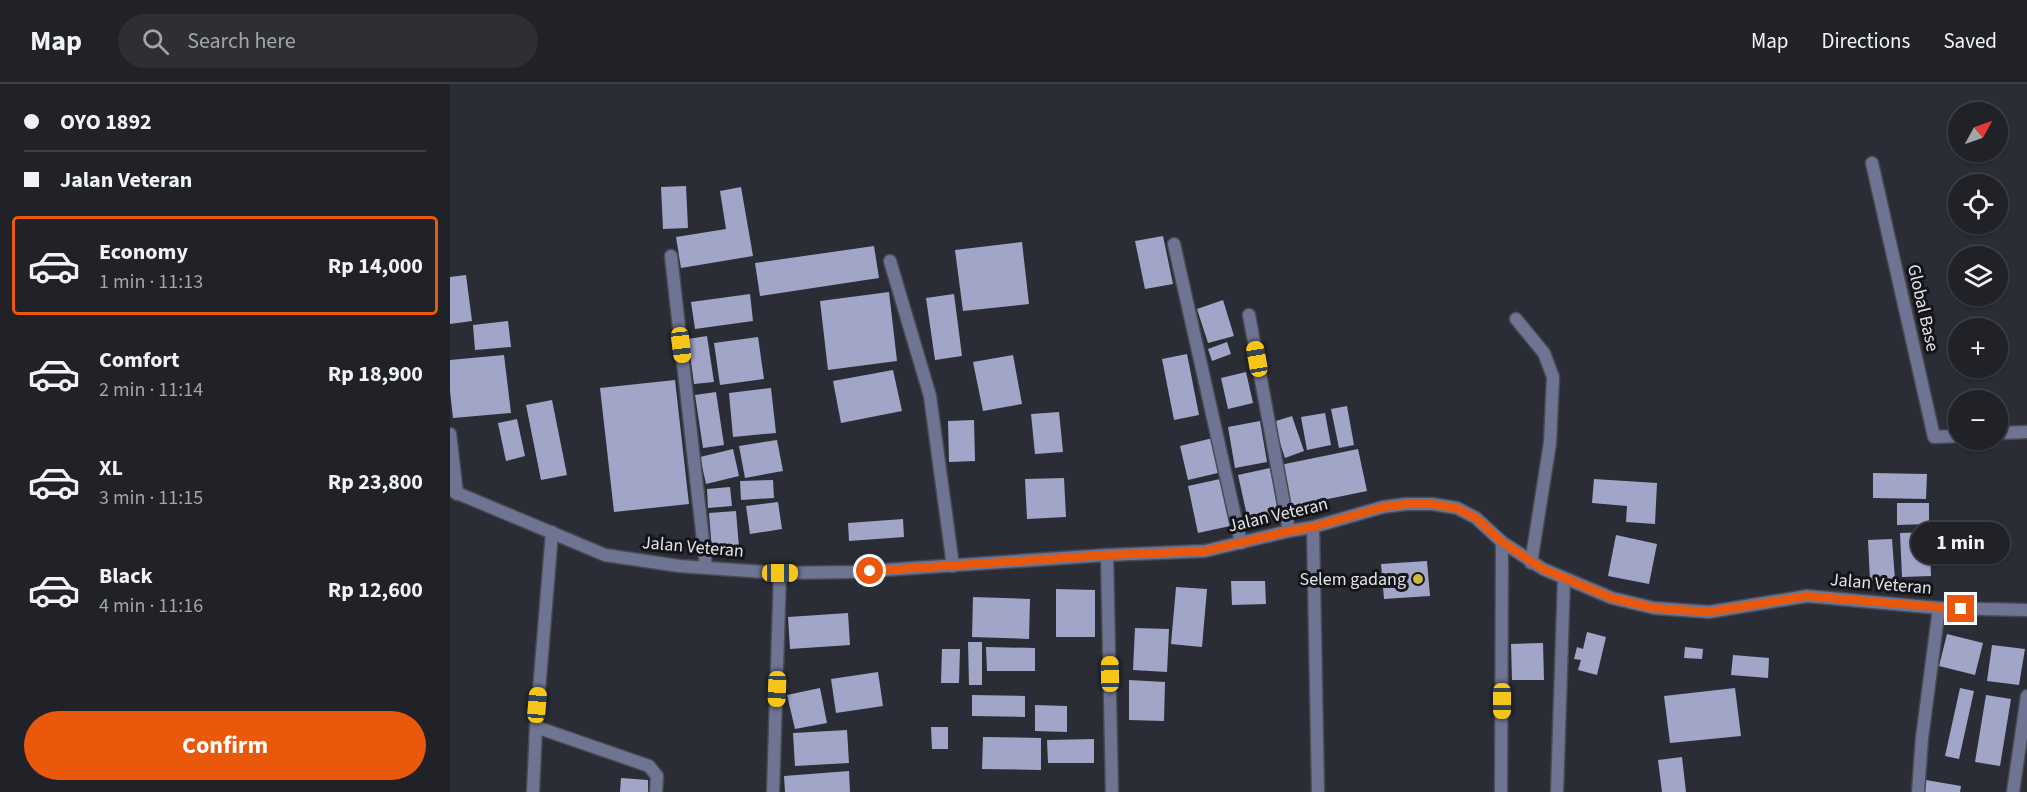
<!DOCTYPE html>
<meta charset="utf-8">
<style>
:root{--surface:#202228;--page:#2d2f34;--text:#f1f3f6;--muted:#a2a4a8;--line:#3d3f45;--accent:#ea580c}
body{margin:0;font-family:"Source Sans 3",sans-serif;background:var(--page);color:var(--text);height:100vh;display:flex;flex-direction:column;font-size:22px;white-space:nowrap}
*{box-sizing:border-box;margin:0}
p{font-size:20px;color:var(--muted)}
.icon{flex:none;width:33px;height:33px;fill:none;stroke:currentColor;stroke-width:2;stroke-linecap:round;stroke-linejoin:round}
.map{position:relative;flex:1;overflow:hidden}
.panel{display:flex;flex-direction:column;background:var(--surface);width:450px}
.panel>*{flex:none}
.hud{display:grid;align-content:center;height:132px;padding:0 24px;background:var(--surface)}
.needle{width:39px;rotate:50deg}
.tools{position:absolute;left:1498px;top:18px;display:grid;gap:12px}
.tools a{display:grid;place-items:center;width:60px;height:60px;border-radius:50%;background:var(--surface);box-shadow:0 2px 4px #0004,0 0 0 2px var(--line);font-size:30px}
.end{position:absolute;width:27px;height:27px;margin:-14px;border:8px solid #ea580c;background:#fff;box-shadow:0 0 0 3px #fff}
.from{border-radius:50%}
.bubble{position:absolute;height:42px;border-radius:21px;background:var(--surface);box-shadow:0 2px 4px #0004,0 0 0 2px var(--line);font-size:20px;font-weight:700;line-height:42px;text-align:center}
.car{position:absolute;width:18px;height:36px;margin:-18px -9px;border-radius:8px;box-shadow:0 0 4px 2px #0007;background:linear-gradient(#f5c518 24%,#345 0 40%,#f5c518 0 76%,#345 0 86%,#f5c518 0)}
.hud b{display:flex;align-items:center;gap:21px;height:57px;font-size:22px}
.hud b+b{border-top:2px solid var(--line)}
.hud i{width:15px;height:15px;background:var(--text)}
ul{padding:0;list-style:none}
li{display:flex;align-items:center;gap:18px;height:99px;margin:0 12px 9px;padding:0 12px;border:3px solid transparent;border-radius:6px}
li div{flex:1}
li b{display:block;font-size:22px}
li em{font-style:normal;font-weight:700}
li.selected{border-color:var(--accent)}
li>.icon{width:54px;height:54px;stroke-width:1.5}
.button{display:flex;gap:12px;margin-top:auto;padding:12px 24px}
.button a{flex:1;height:69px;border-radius:36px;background:var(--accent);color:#fff;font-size:24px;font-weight:700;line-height:69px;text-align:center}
header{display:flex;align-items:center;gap:36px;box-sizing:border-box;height:84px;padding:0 30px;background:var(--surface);border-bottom:2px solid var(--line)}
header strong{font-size:28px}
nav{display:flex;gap:33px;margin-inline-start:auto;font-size:21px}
.search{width:420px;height:54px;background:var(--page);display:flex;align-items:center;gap:15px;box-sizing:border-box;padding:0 21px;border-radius:33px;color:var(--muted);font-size:22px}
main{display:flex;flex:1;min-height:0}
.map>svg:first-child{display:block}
.building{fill:#a1a5c7}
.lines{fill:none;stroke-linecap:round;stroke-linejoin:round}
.service-casing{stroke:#484a53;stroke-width:15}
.minor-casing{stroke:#484a53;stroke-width:15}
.tertiary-casing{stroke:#484a53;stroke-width:15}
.service{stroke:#707493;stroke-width:12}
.minor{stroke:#707493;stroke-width:12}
.tertiary{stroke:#707493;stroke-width:12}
.route{stroke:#ea580c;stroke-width:8}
.poi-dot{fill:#ceb837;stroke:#151519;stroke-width:2}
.labels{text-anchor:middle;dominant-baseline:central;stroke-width:6;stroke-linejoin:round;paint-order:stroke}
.street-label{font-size:18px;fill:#e2e3e9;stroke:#151519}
.poi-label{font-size:18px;fill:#e2e3e9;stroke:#151519;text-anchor:end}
</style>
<header>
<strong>Map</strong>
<div class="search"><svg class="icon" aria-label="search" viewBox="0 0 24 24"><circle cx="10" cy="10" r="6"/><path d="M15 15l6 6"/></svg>Search here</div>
<nav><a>Map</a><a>Directions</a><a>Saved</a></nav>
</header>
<main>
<section class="panel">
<div class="hud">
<b><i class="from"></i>OYO 1892</b>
<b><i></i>Jalan Veteran</b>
</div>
<ul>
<li class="selected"><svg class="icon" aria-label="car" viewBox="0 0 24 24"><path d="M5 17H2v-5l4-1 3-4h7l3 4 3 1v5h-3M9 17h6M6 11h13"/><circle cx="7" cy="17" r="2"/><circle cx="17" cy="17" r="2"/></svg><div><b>Economy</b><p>1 min · 11:13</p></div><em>Rp 14,000</em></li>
<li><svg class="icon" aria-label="car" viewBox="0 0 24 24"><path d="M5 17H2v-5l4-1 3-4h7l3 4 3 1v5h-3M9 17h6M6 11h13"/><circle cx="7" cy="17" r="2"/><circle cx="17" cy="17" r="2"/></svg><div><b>Comfort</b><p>2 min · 11:14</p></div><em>Rp 18,900</em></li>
<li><svg class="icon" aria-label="car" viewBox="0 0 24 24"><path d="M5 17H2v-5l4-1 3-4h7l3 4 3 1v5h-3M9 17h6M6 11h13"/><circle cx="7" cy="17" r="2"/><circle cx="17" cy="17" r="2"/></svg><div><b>XL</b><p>3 min · 11:15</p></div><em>Rp 23,800</em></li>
<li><svg class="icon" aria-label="car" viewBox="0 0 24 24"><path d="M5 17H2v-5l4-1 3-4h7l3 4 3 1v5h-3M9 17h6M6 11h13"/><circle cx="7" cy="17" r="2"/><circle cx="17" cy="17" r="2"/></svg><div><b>Black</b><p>4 min · 11:16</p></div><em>Rp 12,600</em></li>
</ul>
<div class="button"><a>Confirm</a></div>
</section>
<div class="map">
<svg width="1577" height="708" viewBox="0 0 1577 708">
<rect width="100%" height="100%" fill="#2b2d36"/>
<g class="building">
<path d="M236,102L238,144L213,145L211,103Z"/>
<path d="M291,103L303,172L231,184L226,153L276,145L270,107Z"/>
<path d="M713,152L723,200L695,205L685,157Z"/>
<path d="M572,158L579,220L513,227L505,166Z"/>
<path d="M424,162L429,194L310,212L305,179Z"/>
<path d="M16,191L22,237L0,240V193Z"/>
<path d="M439,208L447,277L378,286L370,217Z"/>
<path d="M300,210L303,237L245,245L241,218Z"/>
<path d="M504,210L512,272L485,276L476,214Z"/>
<path d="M773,216L784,252L758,259L747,225Z"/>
<path d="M58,237L61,263L25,266L23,241Z"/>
<path d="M257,252L264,298L244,300L238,255Z"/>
<path d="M308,253L314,295L270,301L264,259Z"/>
<path d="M777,258L781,270L762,277L758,265Z"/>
<path d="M737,270L749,331L724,336L712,275Z"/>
<path d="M54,271L61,329L3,334L0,307V276Z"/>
<path d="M563,271L572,320L533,327L523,278Z"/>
<path d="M443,286L452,327L391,339L383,297Z"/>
<path d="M796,288L803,319L778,325L771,294Z"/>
<path d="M225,296L239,420L164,428L150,304Z"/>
<path d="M321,304L326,349L283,353L279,309Z"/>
<path d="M266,308L274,361L253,364L245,311Z"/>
<path d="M102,316L117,391L91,396L76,321Z"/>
<path d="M897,322L904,361L889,364L881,325Z"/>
<path d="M609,328L613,368L585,370L581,330Z"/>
<path d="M875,329L881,361L857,366L851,333Z"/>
<path d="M842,332L854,367L835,374L823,338Z"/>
<path d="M67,335L75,372L56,377L48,339Z"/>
<path d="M524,336L525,377L499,378L498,337Z"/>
<path d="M810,337L817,378L785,384L778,343Z"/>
<path d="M763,354L772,388L738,396L730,362Z"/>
<path d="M327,356L333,387L295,394L289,362Z"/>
<path d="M283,365L289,392L256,400L250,373Z"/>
<path d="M908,365L917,407L839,423L830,381Z"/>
<path d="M820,384L829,430L798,436L788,391Z"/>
<path d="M1423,389L1477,390L1476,415L1423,414Z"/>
<path d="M614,394L616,433L577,435L575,395Z"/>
<path d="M770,395L780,442L748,449L738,402Z"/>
<path d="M1144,395L1207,399L1205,440L1176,438L1177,422L1142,419Z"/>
<path d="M323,396L324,414L291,416L290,397Z"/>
<path d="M280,403L282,422L258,424L257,405Z"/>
<path d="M328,418L332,445L300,450L296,422Z"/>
<path d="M1447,419H1479V440L1447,441Z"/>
<path d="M286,427L289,464L262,467L259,429Z"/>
<path d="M453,435L454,453L399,457L398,439Z"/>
<path d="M1479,448L1481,492L1452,493L1450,449Z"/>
<path d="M1166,451L1207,460L1199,500L1158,492Z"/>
<path d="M1442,455L1445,496L1420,497L1418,456Z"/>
<path d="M977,477L980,512L934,515L931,480Z"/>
<path d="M781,497H815L816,520L782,521Z"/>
<path d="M726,503L757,505L752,563L721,560Z"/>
<path d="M606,505L645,506V553H606Z"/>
<path d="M523,513L580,515L579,555L522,553Z"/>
<path d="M398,529L400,561L340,565L338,533Z"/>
<path d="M685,544L719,545L717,588L683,586Z"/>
<path d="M1137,548L1156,553L1147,591L1128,586L1131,576L1124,575L1127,563L1133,565Z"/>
<path d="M1497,550L1533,559L1525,591L1489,582Z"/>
<path d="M518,558H532V601H519Z"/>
<path d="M1093,559L1094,596H1062L1061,560Z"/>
<path d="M1542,561L1575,565L1569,601L1537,597Z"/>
<path d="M536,563L585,564V587H537Z"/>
<path d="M1235,563L1253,565L1252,575L1234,574Z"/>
<path d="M492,565H510L509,599H491Z"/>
<path d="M1283,571L1319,574L1318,594L1281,591Z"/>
<path d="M428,588L433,622L386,629L381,595Z"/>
<path d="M679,596L715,598L714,637L679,636Z"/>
<path d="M370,604L377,639L345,645L337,611Z"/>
<path d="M1285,604L1291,652L1220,659L1214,612Z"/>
<path d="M1510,604L1524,607L1509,675L1495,672Z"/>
<path d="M522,611L575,612V633L522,632Z"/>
<path d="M1536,611L1561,615L1550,682L1525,678Z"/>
<path d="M585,621L617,622V648L585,647Z"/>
<path d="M481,643H498V665H482Z"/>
<path d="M397,646L399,679L345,682L343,649Z"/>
<path d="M533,653L591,654V686L532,685Z"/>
<path d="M644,655V679H598L597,656Z"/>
<path d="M1232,673L1236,708H1212L1208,676Z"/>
<path d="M399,687L400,708H335L334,692Z"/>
<path d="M171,694L198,696V708H170Z"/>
<path d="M1476,696L1511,702L1510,708H1474Z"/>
</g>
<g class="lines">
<defs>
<path id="service" d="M1107,708L1114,494"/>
<g id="minor">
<path d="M1422,79L1484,353L1509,352"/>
<path d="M724,160L791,459"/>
<path d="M221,172L256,483"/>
<path d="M440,177L480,312L503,482"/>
<path d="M799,231L839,447"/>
<path d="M1066,235L1094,269L1103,293L1100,359L1081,479"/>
<path d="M1548,349L1577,348"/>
<path d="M0,350L7,410"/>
<path d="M863,443L868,708"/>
<path d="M657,471L662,708"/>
<path d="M86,643L199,682L207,692L206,708"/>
<path d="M83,708L86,643L102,448"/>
<path d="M323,708L330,489"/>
<path d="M1051,708L1052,458"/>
<path d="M1468,708L1472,654L1489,524"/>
<path d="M1563,708L1577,612"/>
</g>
<path id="tertiary" d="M0,406L155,471L229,482L330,489L404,488L657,471L755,467L839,447L863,443L933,423L956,420H982L1007,424L1026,434L1052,458L1093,485L1162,514L1204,524L1259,528L1357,512L1489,524L1577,526"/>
</defs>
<use href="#service" class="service-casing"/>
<use href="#minor" class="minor-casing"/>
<use href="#tertiary" class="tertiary-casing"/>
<use href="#service" class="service"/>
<use href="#minor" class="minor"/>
<use href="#tertiary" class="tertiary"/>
</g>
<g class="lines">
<path class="route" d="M420,487L657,471L755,467L839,447L863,443L933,423L956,420H982L1006,424L1026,434L1052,458L1093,485L1162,514L1204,524L1259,528L1357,512L1511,525"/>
</g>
<circle class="poi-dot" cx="968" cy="495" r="6"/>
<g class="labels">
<g class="street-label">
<text transform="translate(1473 224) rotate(77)">Global Base</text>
<text transform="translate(828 431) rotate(-13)">Jalan Veteran</text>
<text transform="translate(243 463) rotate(5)">Jalan Veteran</text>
<text transform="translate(1431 500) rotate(5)">Jalan Veteran</text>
</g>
<g class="poi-label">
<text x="956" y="495">Selem gadang</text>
</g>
</g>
</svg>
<div class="tools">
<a><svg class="needle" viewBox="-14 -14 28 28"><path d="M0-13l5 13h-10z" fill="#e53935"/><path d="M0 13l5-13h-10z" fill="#a2a4a8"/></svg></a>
<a><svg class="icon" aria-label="locate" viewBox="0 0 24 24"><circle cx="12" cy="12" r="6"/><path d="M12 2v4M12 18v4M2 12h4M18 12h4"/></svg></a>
<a><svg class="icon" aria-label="layers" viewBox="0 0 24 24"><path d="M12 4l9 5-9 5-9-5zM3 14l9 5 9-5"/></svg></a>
<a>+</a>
<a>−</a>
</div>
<i class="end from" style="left:420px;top:487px"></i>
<i class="end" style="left:1511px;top:525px"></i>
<div class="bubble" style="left:1461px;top:438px;width:99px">1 min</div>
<i class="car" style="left:231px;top:261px;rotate:173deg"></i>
<i class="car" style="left:807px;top:275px;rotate:350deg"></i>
<i class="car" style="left:330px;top:489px;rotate:90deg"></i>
<i class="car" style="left:660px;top:590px;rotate:359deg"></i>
<i class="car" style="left:327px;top:605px;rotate:182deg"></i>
<i class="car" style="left:1052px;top:617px;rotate:180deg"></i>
<i class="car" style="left:87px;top:621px;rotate:5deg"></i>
</div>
</main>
